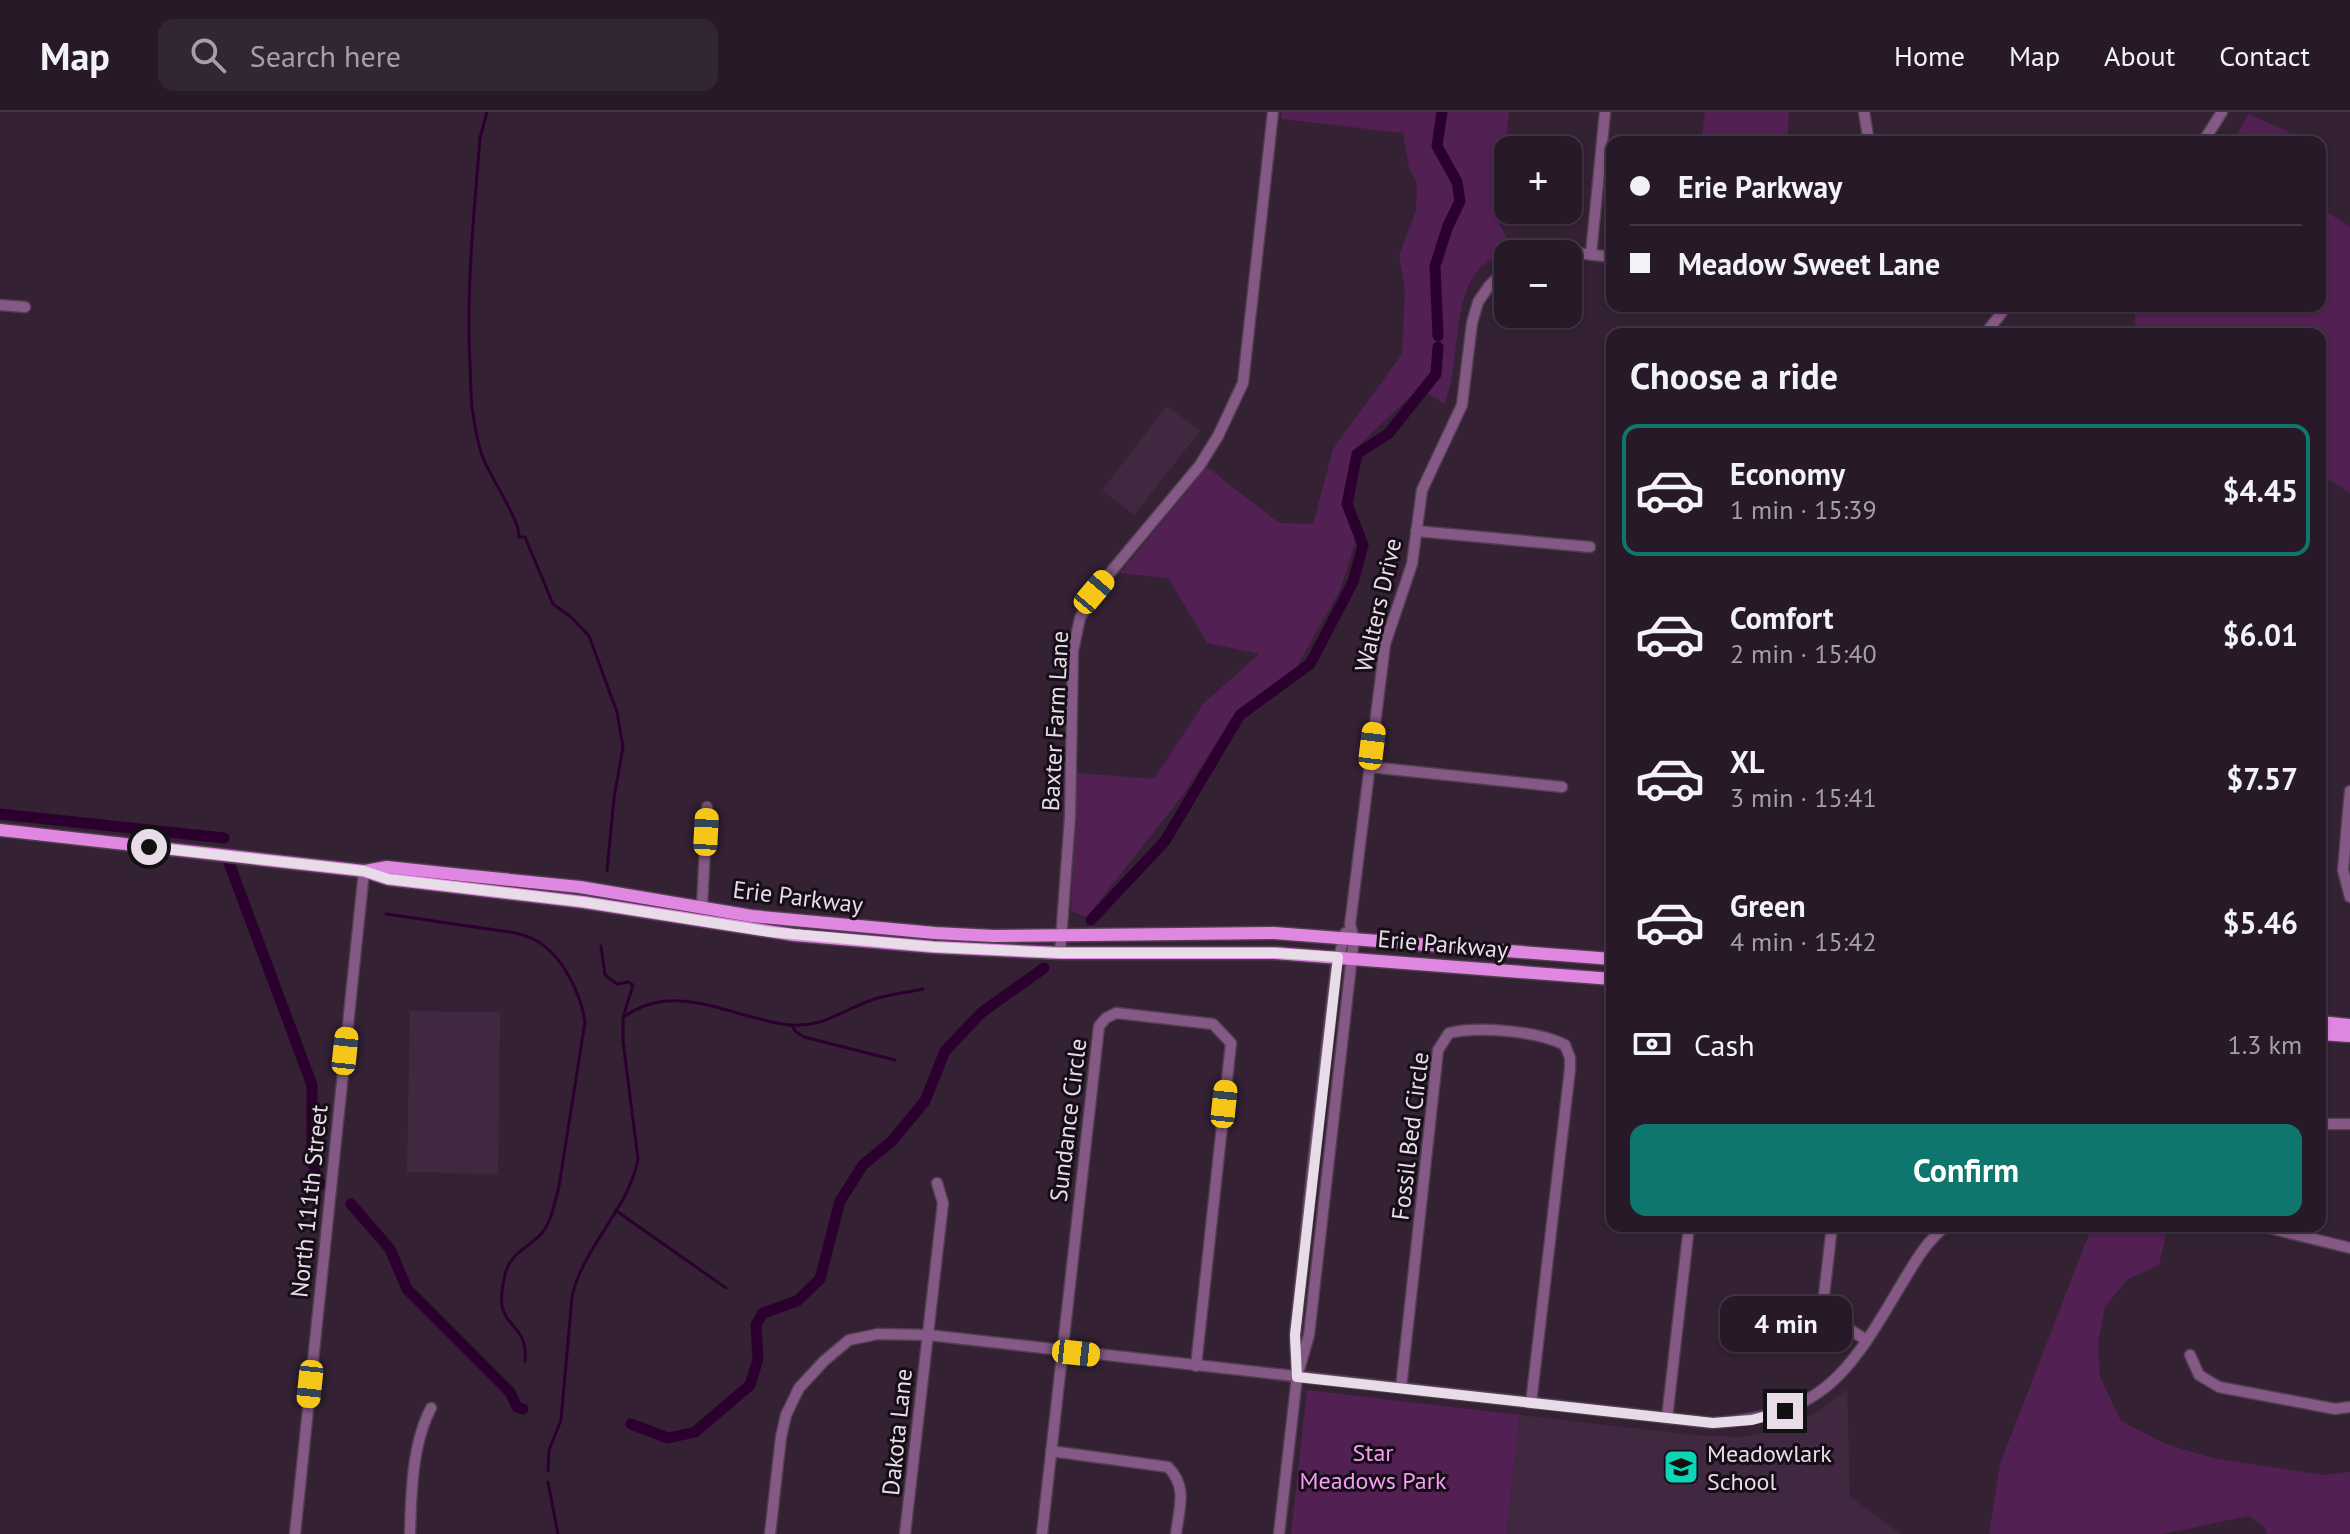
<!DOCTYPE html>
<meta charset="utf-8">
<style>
:root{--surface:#271927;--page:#332633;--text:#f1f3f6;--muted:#a4a0a7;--line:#433844;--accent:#0f766e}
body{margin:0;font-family:"PT Sans",sans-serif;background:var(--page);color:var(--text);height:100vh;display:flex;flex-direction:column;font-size:30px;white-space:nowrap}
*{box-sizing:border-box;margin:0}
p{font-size:26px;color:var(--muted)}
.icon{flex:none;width:44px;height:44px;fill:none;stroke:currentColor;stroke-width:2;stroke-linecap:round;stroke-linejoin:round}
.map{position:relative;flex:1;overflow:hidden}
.details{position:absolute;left:1606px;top:216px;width:720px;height:904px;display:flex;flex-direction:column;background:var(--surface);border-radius:16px;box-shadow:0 2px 6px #0004,0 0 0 2px var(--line)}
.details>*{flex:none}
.banner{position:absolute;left:1606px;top:24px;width:720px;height:176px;border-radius:16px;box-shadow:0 2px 6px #0004,0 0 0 2px var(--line);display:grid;align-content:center;height:176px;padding:0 24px;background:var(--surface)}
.tools{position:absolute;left:1494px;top:24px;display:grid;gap:16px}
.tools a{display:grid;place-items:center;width:88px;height:88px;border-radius:16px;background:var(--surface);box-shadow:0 2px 6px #0004,0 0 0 2px var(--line);font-size:40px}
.end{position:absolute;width:36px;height:36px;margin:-18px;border:10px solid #e8dce8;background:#111;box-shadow:0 0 0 4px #111}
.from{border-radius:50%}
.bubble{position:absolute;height:56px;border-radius:16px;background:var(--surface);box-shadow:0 2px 6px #0004,0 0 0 2px var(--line);font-size:26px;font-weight:600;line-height:56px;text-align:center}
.car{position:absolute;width:24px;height:48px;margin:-24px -12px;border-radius:10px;box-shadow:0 0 6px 2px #0007;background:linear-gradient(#f5c518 24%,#345 0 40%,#f5c518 0 76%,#345 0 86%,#f5c518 0)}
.banner b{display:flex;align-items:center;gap:28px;height:76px;font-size:30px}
.banner b+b{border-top:2px solid var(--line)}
.banner i{width:20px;height:20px;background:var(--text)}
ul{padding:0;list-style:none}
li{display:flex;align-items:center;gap:24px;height:132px;margin:0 16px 12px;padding:0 8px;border:4px solid transparent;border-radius:16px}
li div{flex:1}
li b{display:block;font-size:30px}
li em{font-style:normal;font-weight:600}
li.selected{border-color:var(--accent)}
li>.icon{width:72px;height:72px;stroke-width:1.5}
h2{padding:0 24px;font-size:36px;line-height:96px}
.pay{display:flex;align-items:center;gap:20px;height:88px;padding:0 24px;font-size:30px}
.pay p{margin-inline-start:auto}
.action{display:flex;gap:16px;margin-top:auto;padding:16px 24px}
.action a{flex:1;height:92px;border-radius:16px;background:var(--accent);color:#fff;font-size:32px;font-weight:600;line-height:92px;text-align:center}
header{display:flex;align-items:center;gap:48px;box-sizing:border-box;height:112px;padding:0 40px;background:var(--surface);border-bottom:2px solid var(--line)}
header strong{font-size:38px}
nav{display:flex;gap:44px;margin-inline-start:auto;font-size:28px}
.search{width:560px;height:72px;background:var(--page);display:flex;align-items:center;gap:20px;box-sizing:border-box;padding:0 28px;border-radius:16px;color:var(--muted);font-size:30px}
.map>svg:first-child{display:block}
.built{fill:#402940}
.green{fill:#522053}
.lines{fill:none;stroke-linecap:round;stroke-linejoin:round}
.stream{stroke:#2c002e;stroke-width:3}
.canal{stroke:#2c002e;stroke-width:11}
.minor-casing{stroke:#513f51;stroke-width:13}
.major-casing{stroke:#513f51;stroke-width:15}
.minor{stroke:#855985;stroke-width:10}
.major{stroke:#e087e1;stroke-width:12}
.route{stroke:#e8dce8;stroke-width:10}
.labels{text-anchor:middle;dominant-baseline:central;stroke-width:6;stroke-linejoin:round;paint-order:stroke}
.street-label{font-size:24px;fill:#e8dce8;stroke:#160e16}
.park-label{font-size:24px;fill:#f79df8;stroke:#160e16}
.poi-label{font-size:24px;fill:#e8dce8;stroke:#160e16;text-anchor:start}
</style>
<header>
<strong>Map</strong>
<div class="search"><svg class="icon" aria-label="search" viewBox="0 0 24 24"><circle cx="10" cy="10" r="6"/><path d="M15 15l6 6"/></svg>Search here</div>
<nav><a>Home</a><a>Map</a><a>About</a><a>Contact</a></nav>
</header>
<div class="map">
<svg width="2350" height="1422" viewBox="0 0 2350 1422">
<rect width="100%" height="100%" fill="#342134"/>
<g class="built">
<path d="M1167,294L1200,319L1134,403L1102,378Z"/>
<path d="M410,899L500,900L498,1062L407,1060Z"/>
<path d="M1847,1277L1850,1385L1901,1422H1506L1520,1303L1692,1323L1741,1325L1785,1316L1819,1299Z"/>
</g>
<g class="green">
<path d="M1282,0H1509L1496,104L1511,135C1501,142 1488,149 1479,157C1451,187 1461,255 1444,292L1419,276L1353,339L1346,388L1355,431L1340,478L1295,558L1237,599L1182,684L1087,805L1071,799L1077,661L1154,667L1204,591L1259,542L1207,531L1168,466L1120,461L1207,355L1279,411L1313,412L1333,337L1402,242L1405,177L1399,144L1416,98L1417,72L1409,56L1403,21L1281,7Z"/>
<path d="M1705,0H1789L1787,30H1701Z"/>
<path d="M2248,2L2287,19L2299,30H2234Z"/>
<path d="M2320,89L2326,99L2350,115V381L2320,362V222H2140L2135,210V194H2320Z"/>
<path d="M2092,1114H2168L2159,1153L2128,1167L2105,1195L2098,1231L2100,1265L2121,1309L2166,1332L2212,1346L2324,1363L2350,1360V1422H2267L2265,1415L2249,1404L2162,1422H1989L2000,1352Z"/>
<path d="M1307,1278L1520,1303L1506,1422H1291Z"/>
</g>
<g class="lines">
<g class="stream">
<path d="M487,0L480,26C474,102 466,177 470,252C471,268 470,285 473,301C475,316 478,334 484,348C491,366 521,410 519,425H525L553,492L571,505L589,524L617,600L623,635L614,686L607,759"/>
<path d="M386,802L516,821C523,823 530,825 535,828C562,842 581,882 585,910L559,1074C555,1089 552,1108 542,1121C529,1136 509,1141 505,1163C503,1171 501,1185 502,1194C507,1217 528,1215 525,1250"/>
<path d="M624,905C675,867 735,907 789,913C821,916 842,899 869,889C886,882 906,881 923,877"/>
<path d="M792,913L795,919L804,925L895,948"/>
<path d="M615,1098L726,1176"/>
<path d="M548,1359L549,1338L561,1308L572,1185C583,1134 629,1097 638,1047L623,929V906L633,873L628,870L617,872L605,863L601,834"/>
<path d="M548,1370L558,1422"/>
</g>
<g class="canal">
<path d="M1438,224L1435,154L1448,114L1460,89L1457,70L1437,34L1442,0"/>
<path d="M0,702L224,726"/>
<path d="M229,751L312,973V1043L317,1068L321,1072"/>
<path d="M1091,808L1165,729L1240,603L1310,552L1353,470L1363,433L1347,392L1357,342L1388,322L1436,262L1438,235"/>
<path d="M351,1092L390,1137L407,1177L510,1280L517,1295L523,1297"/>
<path d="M631,1312L668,1326L695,1320L750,1273L758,1247L756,1213L763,1201L797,1189L820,1167L840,1089L863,1053L892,1029L925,989L945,939L981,901L1044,856"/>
</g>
<defs>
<g id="minor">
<path d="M1864,0L1869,30"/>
<path d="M2203,30L2222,0"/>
<path d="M1535,142L1558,139L1612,145"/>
<path d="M1591,142L1605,0"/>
<path d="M0,193L25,195"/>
<path d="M1985,222L2007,194"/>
<path d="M1416,419L1590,435"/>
<path d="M1370,655L1562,675"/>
<path d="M2350,679L2343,758L2350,785"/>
<path d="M702,795L707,695"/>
<path d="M1060,841L1070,705L1073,539L1080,506L1094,480L1200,353L1218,324L1243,271L1273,0"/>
<path d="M2320,1012H2350"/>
<path d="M1832,1114L1823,1192L1829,1204L1866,1228"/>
<path d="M2261,1114L2350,1136"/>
<path d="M2190,1243L2199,1263L2219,1275L2335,1297L2350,1295"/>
<path d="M1297,1265L1309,1223L1354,826L1350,813L1385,532L1412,452L1422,378L1462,293L1472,211L1478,190L1489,174L1508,155"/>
<path d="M1401,1276L1438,938L1449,921C1478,914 1538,919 1565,933L1570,946V957L1531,1291"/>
<path d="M1667,1306L1689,1114"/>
<path d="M1051,1339L1168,1355C1188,1375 1179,1396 1176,1422"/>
<path d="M295,1422L364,759"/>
<path d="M410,1422C411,1382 412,1332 431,1296"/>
<path d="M770,1422L781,1325L786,1303L799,1276L824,1249L849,1228L878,1222L928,1223L1713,1311C1820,1304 1847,1265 1898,1178C1912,1155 1925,1130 1946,1114"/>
<path d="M905,1422L943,1091L937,1071"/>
<path d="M1042,1422L1099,914L1106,906L1116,901L1213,912L1231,931L1196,1254"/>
<path d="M1279,1422L1297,1265L1295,1223L1313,1053L1336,857L1345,821"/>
</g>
<g id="major">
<path d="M0,718L364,759L388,767L583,790L794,823L934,835L1060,841H1275L1612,867"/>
<path d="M365,759L387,755L462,763L580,775L752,804L935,821L994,824L1274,821L1612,847"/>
<path d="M2320,910L2350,913"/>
<path d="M2320,922L2350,924"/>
</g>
</defs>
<use href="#minor" class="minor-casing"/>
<use href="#major" class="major-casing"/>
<use href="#minor" class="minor"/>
<use href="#major" class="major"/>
</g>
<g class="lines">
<path class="route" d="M149,735L364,759L388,767L583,790L771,820L934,835L1060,841H1275L1338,845L1295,1223L1297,1265L1713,1311L1752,1308L1785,1299"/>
</g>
<defs>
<symbol id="school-square" viewBox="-11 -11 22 22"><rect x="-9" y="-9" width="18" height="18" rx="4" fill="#0bd5b5" stroke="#160e16"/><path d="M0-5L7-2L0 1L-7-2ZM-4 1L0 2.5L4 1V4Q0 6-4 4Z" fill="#111"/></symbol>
</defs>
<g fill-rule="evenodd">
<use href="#school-square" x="1661" y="1335" width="40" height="40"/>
</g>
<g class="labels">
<g class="street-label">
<text transform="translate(1378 493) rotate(-77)">Walters Drive</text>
<text transform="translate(1055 609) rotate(-87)">Baxter Farm Lane</text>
<text transform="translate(798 785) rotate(7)">Erie Parkway</text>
<text transform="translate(1443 832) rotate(5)">Erie Parkway</text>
<text transform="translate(1068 1008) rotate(-83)">Sundance Circle</text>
<text transform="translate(1410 1024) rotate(-83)">Fossil Bed Circle</text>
<text transform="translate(309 1089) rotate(-84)">North 111th Street</text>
<text transform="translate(897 1320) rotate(-84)">Dakota Lane</text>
</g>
<g class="park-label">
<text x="1373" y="1340">Star<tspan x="1373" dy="28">Meadows Park</tspan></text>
</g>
<g class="poi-label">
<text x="1707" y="1341">Meadowlark<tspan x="1707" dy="28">School</tspan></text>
</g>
</g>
</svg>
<div class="tools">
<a>+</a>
<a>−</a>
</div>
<i class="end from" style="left:149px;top:735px"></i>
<i class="end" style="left:1785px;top:1299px"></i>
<div class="bubble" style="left:1720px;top:1184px;width:132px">4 min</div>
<i class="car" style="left:1094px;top:480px;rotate:40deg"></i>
<i class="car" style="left:1372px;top:634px;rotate:7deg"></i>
<i class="car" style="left:706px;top:720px;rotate:3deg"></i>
<i class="car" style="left:345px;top:939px;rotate:6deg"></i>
<i class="car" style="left:1224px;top:992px;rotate:6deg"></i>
<i class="car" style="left:1076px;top:1241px;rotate:96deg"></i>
<i class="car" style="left:310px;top:1272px;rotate:186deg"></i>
<div class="banner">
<b><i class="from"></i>Erie Parkway</b>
<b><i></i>Meadow Sweet Lane</b>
</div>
<section class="details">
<h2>Choose a ride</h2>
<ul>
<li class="selected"><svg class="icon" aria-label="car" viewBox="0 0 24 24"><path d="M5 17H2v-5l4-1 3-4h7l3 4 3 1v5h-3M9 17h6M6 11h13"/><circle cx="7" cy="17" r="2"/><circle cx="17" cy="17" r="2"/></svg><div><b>Economy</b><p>1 min · 15:39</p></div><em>$4.45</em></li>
<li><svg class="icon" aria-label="car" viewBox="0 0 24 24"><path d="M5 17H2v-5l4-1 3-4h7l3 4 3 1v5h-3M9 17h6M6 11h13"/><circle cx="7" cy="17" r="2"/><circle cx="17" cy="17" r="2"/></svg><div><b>Comfort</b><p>2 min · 15:40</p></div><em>$6.01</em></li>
<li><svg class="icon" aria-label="car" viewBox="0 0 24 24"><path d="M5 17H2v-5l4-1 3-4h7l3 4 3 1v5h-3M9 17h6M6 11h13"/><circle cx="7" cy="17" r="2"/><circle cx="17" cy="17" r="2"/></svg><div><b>XL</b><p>3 min · 15:41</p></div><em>$7.57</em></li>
<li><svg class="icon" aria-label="car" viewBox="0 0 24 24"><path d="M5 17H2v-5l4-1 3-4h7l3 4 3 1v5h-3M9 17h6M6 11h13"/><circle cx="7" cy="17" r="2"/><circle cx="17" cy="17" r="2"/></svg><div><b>Green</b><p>4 min · 15:42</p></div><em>$5.46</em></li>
</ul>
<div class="pay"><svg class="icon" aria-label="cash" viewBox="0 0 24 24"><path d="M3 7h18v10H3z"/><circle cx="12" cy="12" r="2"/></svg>Cash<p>1.3 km</p></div>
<div class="action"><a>Confirm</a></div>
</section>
</div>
